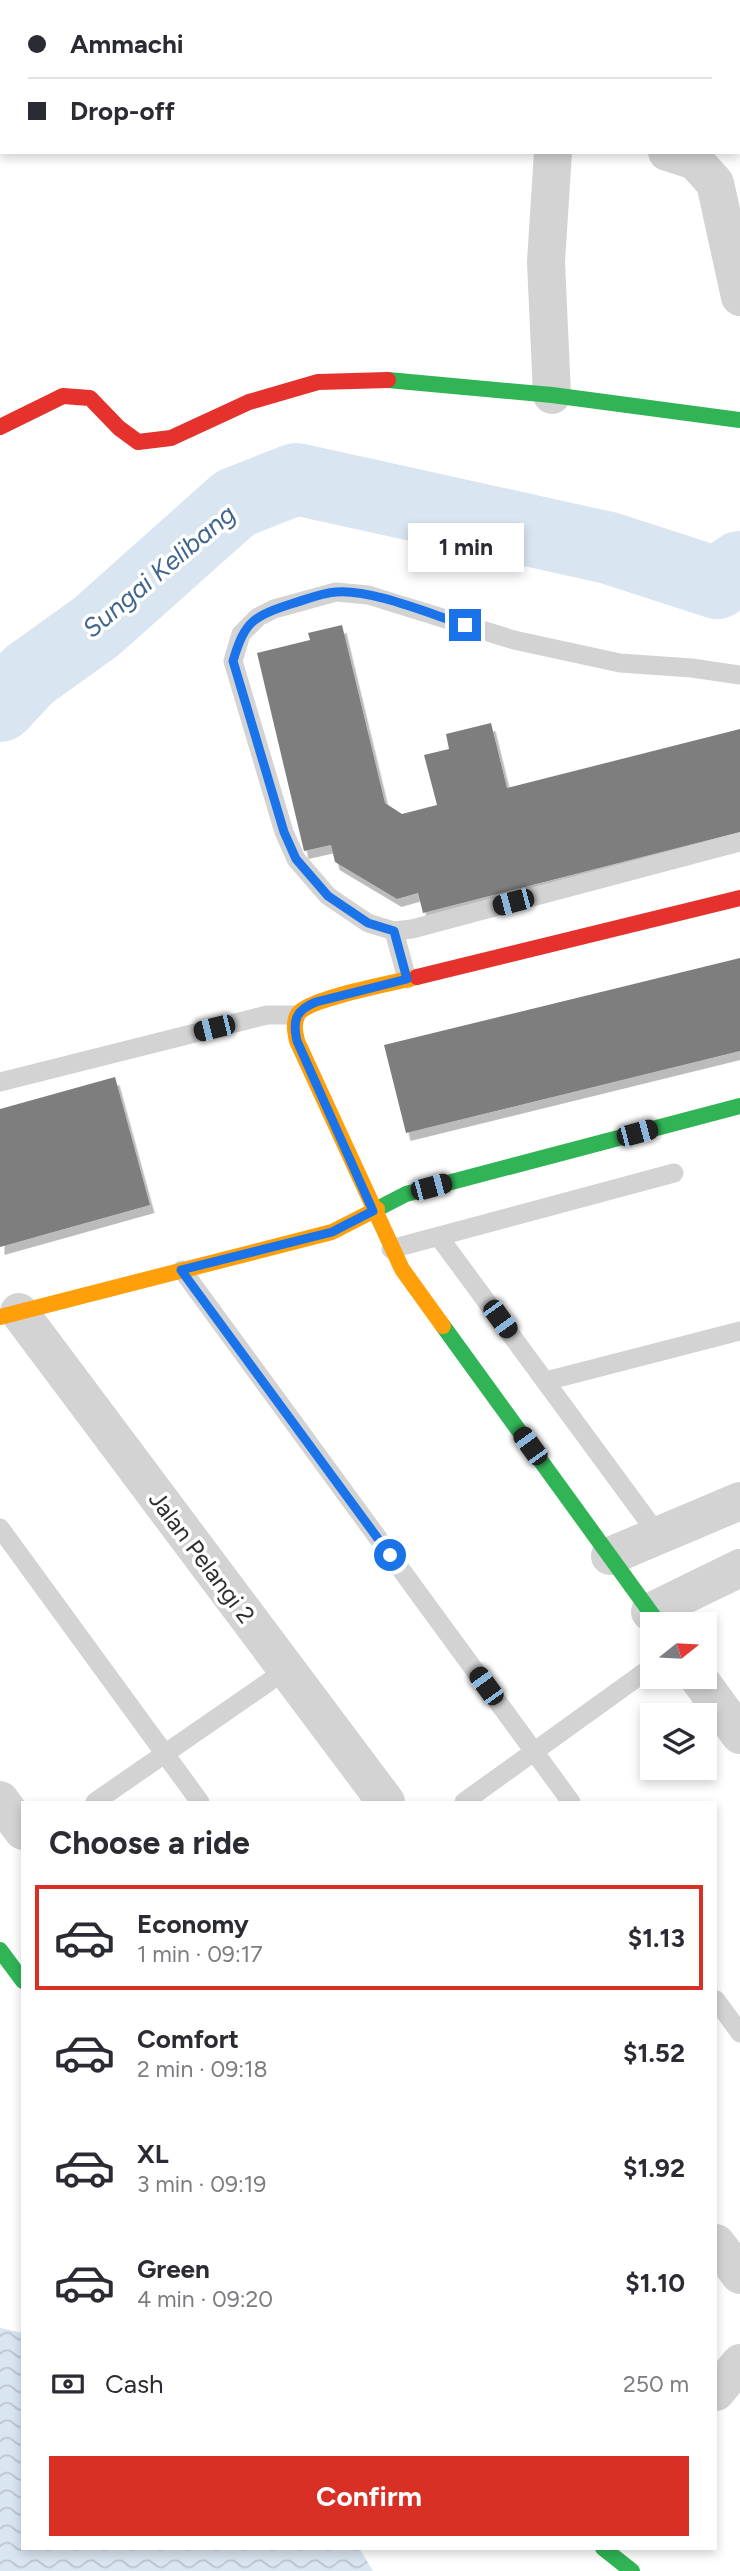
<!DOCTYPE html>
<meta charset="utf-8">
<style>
:root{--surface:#fff;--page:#f2f2f3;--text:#2b2b33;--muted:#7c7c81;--line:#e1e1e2;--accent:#d93025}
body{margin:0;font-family:Figtree,sans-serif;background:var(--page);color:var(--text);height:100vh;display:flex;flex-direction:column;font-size:26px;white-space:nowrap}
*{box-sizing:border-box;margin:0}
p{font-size:23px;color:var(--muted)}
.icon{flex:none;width:38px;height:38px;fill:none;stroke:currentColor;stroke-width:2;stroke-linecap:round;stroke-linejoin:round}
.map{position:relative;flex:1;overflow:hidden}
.drawer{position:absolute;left:21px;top:1801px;width:696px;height:749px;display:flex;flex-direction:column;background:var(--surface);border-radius:0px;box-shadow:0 4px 10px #0003}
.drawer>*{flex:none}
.banner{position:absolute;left:0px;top:0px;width:740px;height:154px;box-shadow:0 4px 10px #0003;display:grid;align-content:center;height:154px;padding:0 28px;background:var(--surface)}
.needle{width:46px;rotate:72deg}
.buttons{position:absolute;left:640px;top:1612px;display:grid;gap:14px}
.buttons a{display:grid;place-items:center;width:77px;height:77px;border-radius:0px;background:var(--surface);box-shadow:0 4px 10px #0003;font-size:35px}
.end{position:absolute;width:32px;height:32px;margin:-16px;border:9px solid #1a73e8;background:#fff;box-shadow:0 0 0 4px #fff}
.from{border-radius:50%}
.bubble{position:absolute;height:49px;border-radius:0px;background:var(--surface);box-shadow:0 4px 10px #0003;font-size:23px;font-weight:700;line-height:49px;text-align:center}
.car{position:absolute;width:21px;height:42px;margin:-21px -10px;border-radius:9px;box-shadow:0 0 5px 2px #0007;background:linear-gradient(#222 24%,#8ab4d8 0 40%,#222 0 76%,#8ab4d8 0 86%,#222 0)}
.banner b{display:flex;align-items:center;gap:24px;height:66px;font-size:26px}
.banner b+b{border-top:2px solid var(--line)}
.banner i{width:18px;height:18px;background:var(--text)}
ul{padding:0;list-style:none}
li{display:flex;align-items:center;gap:21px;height:105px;margin:0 14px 10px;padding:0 14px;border:4px solid transparent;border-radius:0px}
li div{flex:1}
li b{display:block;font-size:26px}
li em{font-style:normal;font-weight:700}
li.current{border-color:var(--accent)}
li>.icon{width:63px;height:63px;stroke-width:1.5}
h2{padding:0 28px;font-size:32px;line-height:84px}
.pay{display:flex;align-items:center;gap:18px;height:77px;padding:0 28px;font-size:26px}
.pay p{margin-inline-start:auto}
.cta{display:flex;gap:14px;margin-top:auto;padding:14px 28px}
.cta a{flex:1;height:80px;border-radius:0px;background:var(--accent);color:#fff;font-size:28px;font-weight:700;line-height:80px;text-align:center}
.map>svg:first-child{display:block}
.water{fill:url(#water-waves)}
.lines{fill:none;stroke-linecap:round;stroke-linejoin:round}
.river{stroke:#d9e5f0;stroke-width:72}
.building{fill:#7e7e7e;filter:url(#shadow)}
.lane{stroke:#d3d3d3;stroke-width:19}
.street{stroke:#d3d3d3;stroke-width:38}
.fast{stroke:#30b455;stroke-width:16}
.slow{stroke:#ff9f0a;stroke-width:16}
.jam{stroke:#e5322d;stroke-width:16}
.route{stroke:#1a73e8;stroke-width:9}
.labels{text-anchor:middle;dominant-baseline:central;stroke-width:7;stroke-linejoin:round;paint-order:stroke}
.street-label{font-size:24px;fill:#2e2e2e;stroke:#fff}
.water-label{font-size:26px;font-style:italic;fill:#40668d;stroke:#fff}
</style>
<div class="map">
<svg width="740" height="2571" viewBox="0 0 740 2571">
<defs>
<pattern id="water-waves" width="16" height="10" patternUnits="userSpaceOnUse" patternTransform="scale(1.75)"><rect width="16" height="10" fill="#d9e5f0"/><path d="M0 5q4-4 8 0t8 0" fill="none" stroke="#bbc5ce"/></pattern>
<filter id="shadow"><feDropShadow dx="4.5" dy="8" stdDeviation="0" flood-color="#0004"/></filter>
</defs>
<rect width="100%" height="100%" fill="#fff"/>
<path class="water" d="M0,2328L23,2333V2548H359L373,2571H0Z"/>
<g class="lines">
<path class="river" d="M0,706L29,675L96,627L235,503L296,479L609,548L717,583L740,567"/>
</g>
<g class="building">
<path d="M342,625L385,803L402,814L437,805L424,755L449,749L446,734L491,723L507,788L740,729V832L423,913L418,893L397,899L335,862L331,845L304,851L257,653L310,640L308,633Z"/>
<path d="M740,958V1051L406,1133L384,1045Z"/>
<path d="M115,1077L150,1205L0,1247V1109Z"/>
</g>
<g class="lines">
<g class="lane">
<path d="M740,675L692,668L620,663L514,640L368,595L336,592L274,609L258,617L241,634L233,661L284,832L296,859L328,896L368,923L394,931L412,929L740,842"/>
<path d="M394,931L407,979"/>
<path d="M0,1082L267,1015H296"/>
<path d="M439,1237L659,1536"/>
<path d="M391,1249L674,1173"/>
<path d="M182,1270L571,1802"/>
<path d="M546,1381L740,1331"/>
<path d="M0,1528L200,1802"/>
<path d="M95,1802L286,1670"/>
<path d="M464,1802L653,1666"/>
<path d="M716,2000L740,2033"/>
</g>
<g class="street">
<path d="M539,0V2"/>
<path d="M353,2L356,0"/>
<path d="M0,117H2"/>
<path d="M667,152L695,161L715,183L740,297"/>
<path d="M552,395L546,262L553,152"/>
<path d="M19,1312L386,1802"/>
<path d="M610,1556L740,1501"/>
<path d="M650,1612L740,1568"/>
<path d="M697,1676L740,1735"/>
<path d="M0,1800L23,1831"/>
<path d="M716,2243L740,2275"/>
<path d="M716,2392L740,2363"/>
</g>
<g class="fast">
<path d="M388,380L552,395L740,420"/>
<path d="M377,1209L406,1194L740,1106"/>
<path d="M443,1326L659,1624"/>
<path d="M0,1950L23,1981"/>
<path d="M603,2548L632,2571"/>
</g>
<g class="slow">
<path d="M417,977C394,983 309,998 298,1014C293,1023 295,1032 297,1041L402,1269L443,1326"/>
<path d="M0,1317L332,1232L377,1209"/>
</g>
<g class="jam">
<path d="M0,427L63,396L90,398L119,428L138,442L171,438L249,402L318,382L388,380"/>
<path d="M417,977L740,898"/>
</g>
</g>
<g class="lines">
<path class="route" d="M390,1555L181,1270L332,1232L373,1211L297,1041C292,1020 296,1010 316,1002L407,979L394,931L368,923L328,896L296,859L284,832L233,661C245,620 254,616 294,603C307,599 322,593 336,592C372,589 430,614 465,625"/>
</g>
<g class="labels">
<g class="street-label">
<text transform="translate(202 1557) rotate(53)">Jalan Pelangi 2</text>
</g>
<g class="water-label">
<text transform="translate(159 571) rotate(-40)">Sungai Kelibang</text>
</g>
</g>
</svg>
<div class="buttons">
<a><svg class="needle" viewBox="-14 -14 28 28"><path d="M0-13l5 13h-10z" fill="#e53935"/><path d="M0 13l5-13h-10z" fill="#7c7c81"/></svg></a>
<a><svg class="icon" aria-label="layers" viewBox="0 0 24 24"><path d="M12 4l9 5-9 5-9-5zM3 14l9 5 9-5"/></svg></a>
</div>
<i class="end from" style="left:390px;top:1555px"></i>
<i class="end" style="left:465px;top:625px"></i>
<div class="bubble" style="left:408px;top:523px;width:116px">1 min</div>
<i class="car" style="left:513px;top:902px;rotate:255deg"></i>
<i class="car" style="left:214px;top:1028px;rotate:256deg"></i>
<i class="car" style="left:637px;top:1133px;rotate:75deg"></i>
<i class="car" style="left:431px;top:1187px;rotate:75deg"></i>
<i class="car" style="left:500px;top:1319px;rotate:144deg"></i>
<i class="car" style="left:530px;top:1446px;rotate:324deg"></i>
<i class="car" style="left:486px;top:1686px;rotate:324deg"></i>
<div class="banner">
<b><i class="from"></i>Ammachi</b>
<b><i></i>Drop-off</b>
</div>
<section class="drawer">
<h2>Choose a ride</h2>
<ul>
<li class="current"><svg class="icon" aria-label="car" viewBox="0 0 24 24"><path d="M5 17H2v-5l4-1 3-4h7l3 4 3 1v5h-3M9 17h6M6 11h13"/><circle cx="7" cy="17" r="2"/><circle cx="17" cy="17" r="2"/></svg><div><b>Economy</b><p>1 min · 09:17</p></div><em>$1.13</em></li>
<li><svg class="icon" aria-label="car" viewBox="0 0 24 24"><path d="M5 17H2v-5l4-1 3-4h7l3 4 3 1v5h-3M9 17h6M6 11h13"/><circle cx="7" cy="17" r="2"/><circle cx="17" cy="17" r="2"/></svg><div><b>Comfort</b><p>2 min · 09:18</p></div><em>$1.52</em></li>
<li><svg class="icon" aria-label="car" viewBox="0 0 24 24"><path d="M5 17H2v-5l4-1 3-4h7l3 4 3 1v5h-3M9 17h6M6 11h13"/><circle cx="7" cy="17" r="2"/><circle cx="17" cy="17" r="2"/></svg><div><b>XL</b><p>3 min · 09:19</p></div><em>$1.92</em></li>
<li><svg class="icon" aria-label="car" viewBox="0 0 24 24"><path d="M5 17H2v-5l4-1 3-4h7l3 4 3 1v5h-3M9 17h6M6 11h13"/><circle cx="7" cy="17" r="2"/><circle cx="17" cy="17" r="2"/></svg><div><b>Green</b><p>4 min · 09:20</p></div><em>$1.10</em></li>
</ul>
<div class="pay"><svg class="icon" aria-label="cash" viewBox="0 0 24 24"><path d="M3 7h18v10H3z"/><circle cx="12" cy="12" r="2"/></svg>Cash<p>250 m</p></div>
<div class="cta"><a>Confirm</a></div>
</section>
</div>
